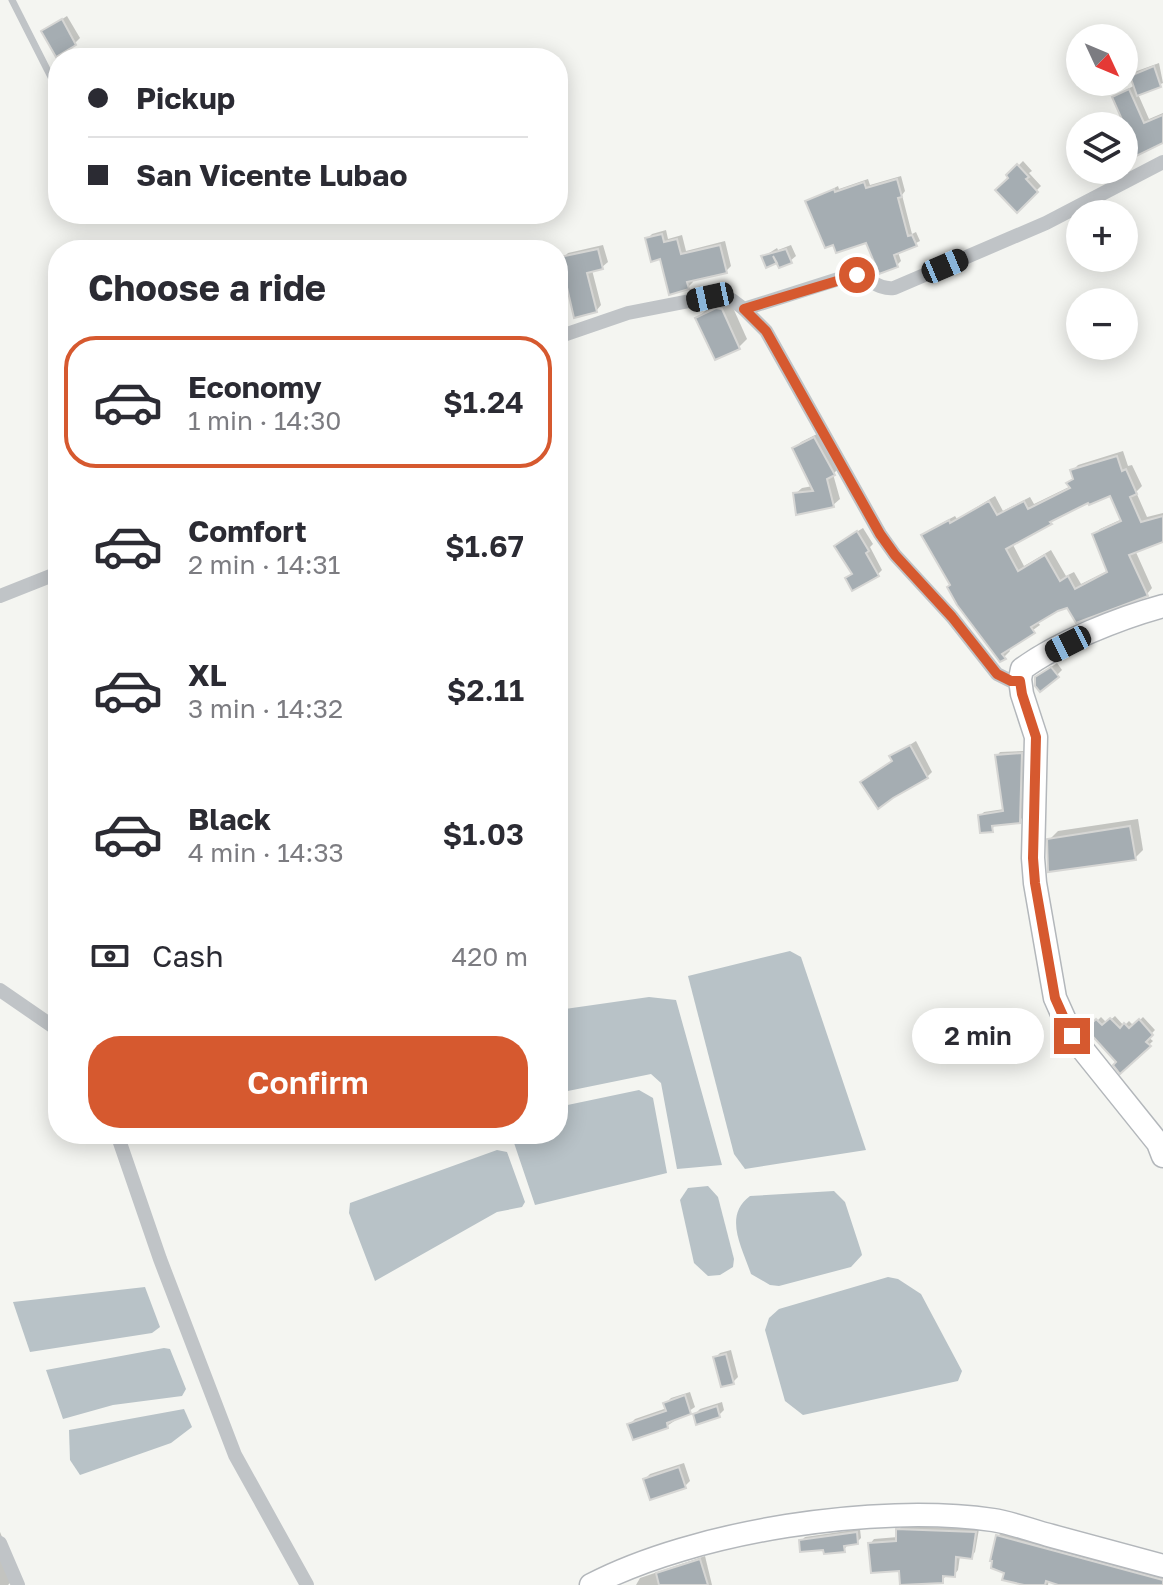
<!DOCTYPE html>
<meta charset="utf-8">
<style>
:root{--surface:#fff;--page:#f7f7f7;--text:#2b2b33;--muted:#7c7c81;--line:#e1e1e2;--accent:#d6592f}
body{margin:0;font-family:"Golos Text",sans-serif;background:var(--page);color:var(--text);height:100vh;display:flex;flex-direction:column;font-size:30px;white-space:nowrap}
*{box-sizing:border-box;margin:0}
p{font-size:26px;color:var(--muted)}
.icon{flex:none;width:44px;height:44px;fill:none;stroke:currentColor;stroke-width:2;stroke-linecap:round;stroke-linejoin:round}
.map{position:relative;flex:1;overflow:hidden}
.panel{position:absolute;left:48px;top:240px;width:520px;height:904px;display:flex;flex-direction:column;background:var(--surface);border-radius:32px;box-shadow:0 4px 20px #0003}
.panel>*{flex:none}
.guide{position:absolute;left:48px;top:48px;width:520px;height:176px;border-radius:32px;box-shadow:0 4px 20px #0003;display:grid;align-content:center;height:176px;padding:0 40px;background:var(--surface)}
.needle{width:52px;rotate:134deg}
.fabs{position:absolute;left:1066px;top:24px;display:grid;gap:16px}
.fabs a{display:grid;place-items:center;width:72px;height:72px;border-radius:50%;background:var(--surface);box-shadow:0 4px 20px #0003;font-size:40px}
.end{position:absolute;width:36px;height:36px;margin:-18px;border:10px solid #d6592f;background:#fff;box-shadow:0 0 0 4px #fff}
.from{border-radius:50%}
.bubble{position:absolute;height:56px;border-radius:28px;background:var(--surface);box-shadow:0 4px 20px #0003;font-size:26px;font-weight:600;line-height:56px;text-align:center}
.car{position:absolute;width:24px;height:48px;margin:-24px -12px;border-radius:10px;box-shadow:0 0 6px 2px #0007;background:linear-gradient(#222 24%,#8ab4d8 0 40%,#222 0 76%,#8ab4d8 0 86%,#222 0)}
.guide b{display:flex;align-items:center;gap:28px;height:76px;font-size:30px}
.guide b+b{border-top:2px solid var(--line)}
.guide i{width:20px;height:20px;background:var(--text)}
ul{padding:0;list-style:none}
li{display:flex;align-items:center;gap:24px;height:132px;margin:0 16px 12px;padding:0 24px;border:4px solid transparent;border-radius:32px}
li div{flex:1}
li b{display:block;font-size:30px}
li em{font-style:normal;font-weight:600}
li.selected{border-color:var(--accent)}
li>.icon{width:72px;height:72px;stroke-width:1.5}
h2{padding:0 40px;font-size:36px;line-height:96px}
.pay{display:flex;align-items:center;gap:20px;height:88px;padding:0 40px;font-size:30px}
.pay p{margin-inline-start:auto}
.action{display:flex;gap:16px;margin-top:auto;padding:16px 40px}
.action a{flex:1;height:92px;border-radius:32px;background:var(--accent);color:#fff;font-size:32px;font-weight:600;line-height:92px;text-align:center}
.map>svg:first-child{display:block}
.water{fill:#b8c2c7}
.shadow{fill:#0003;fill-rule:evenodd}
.building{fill:#a5adb2;stroke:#d6d6d4;stroke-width:2;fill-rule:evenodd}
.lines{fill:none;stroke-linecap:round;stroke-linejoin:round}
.secondary-casing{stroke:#b3b7bb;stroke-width:25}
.lane{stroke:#c0c4c7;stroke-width:7}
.street{stroke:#c0c4c7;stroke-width:14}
.secondary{stroke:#fff;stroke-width:22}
.route{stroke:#d6592f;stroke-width:10}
</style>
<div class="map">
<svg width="1163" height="1585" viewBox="0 0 1163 1585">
<rect width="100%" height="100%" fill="#f4f5f1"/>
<g class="water">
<path d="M790,951L801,957L866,1150L745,1169L734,1154L688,976Z"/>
<path d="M649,997L676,1000L722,1165L677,1169L661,1083L651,1074L558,1093V1010Z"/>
<path d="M639,1090L653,1098L667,1173L535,1205L511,1134H558V1107Z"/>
<path d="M497,1150L507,1152L525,1202L522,1207L497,1212L375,1281L349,1213L350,1203Z"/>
<path d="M708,1186L718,1197L734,1259L733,1267L720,1275L708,1276L694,1263L680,1200L688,1188Z"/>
<path d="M834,1191L845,1202L861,1251L862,1255L851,1267L779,1286L770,1285L751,1274C742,1247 723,1216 750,1196Z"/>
<path d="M888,1277L898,1279L921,1294L962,1371L958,1381L803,1415L785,1401L765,1330L769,1318L779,1309Z"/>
<path d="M145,1287L160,1327L152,1333L30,1352L13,1302Z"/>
<path d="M164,1348L170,1349L186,1389L182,1396L113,1405L63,1419L46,1370Z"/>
<path d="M184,1409L192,1427L171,1443L80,1475L70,1460L69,1430Z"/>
</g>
<g class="shadow">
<path d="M67,16L80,38L75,43L44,31Z"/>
<path d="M1159,63L1163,83L1138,94L1149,119L1163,113V142L1130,157L1131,160L1124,166V137L1130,135L1114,97L1135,85L1132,76L1137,71Z"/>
<path d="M1023,161L1032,171L1029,173L1041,186L1017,210L1009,175Z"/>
<path d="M901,176L905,191L902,195L912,234L916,232L920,241L898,252L901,261L897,265L868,241L808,202L838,186L839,189L868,179L870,185Z"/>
<path d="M666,230L668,239L682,235L686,251L725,241L731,266L726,271L692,279L693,282L688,287L647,239L652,234Z"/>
<path d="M603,245L608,262L602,267L592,270L601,305L596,311L563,258L568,253Z"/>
<path d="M791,245L796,256L790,261L763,257L777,248L778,250Z"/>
<path d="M726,300L730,301L747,339L739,347L698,318L706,310Z"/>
<path d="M821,432L840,467L833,474L840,499L833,505L795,494L802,488L813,486L794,449L801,442Z"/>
<path d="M1123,451L1128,466L1132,465L1142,486L1136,492L1147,517L1163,513V538L1135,550L1152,588L1147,594L1068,606L1037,621L1040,625L1008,648L1010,651L1001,660L923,535L929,530L955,516L957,519L995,496L1003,511L1030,497L1034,504L1071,486L1069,483L1075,477L1072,471L1078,465ZM1111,494L1122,519L1100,529L1094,535L1109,570L1081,584L1074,572L1066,576L1051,550L1024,566L1012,543L1089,500Z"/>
<path d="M863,528L873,544L870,547L882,570L877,575L847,579L853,573L842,541Z"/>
<path d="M1057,663L1062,670L1057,675L1042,673Z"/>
<path d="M916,741L932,772L927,777L894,760L892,756Z"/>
<path d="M1024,751L1023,817L1019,821L995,824L992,830L980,816L984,812L1004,809L997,756L1000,752Z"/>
<path d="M1138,819L1143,850L1135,858L1050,839L1058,831Z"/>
<path d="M1115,1016L1124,1026L1129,1021L1134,1026L1143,1017L1155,1030L1148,1037L1153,1041L1121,1071L1119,1062L1089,1029L1101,1017L1107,1023Z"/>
<path d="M731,1350L738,1377L733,1382L715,1358L720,1353Z"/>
<path d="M690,1392L695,1407L667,1426L630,1424L635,1419L667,1408L665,1404L671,1398Z"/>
<path d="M722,1402L724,1410L719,1415L695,1414L700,1409Z"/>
<path d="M684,1463L690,1481L684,1487L645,1479L650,1474Z"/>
<path d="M903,1526L979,1529L975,1552L971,1557L960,1556L958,1570L954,1575L947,1574L942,1581L902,1585L901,1569L870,1544L874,1539L898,1537V1530Z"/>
<path d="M860,1529L861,1538L857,1542L848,1544L844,1550L801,1541L805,1537Z"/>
<path d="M1003,1531L1163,1576V1585H1065L1049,1580L1048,1585H1025L998,1536Z"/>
<path d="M0,1532L18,1575L8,1585H0Z"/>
<path d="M705,1556L712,1585H636L640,1578Z"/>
</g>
<g class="building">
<path d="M62,19L76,45L56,57L41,31Z"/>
<path d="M1154,66L1161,87L1137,96L1130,76Z"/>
<path d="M1129,89L1144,123L1163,115V143L1124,162V132L1127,131L1112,97Z"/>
<path d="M1017,164L1029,177L1026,179L1038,192L1017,213L995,190L1008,178L1006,175Z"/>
<path d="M897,179L902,197L898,198L908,236L912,235L917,246L894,255L898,267L879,274L866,243L836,253L833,245L825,248L805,201L834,189L835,192L864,182L866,188Z"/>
<path d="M662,234L664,242L677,239L681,254L720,245L727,273L687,282L689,289L669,295L660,259L651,262L645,238Z"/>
<path d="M598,249L603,269L587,273L597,312L574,318L560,257Z"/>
<path d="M786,249L792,263L779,268L773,256L777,263L766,268L761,256Z"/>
<path d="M716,308L722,309L740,349L715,360L695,318Z"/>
<path d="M814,437L835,475L827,479L834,507L796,515L793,493L813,491L792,448Z"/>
<path d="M1117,456L1122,471L1126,469L1137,494L1130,497L1141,522L1163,516V542L1129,555L1148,596L1076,623L1067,608L1058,611L1031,627L1035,633L1002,654L1006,659L1000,662L957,605L947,587L950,585L921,535L949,520L950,523L989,501L997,515L1024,501L1028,509L1070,488L1066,483L1073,479L1070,470ZM1110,496L1121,521L1092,534L1107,572L1075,589L1068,576L1060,581L1045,555L1018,571L1006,549L1052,524L1050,522L1088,503L1089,505Z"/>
<path d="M857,531L869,551L866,553L879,576L852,591L845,578L852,574L834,546Z"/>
<path d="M1051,667L1059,677L1040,692L1035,686V677Z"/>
<path d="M910,745L928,778L893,798L878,809L860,782L892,761L889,756Z"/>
<path d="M1022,753L1020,823L992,826L993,832L980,833L978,815L1003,811L995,755Z"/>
<path d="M1130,826L1136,860L1048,872L1047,839Z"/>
<path d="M1110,1018L1120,1028L1124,1023L1129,1028L1139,1019L1153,1035L1146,1042L1151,1046L1120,1074L1113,1065L1116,1062L1086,1029L1096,1019L1102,1025Z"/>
<path d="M726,1354L734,1384L721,1387L713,1357Z"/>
<path d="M685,1395L691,1414L667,1423L668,1428L633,1440L627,1424L666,1411L663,1403Z"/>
<path d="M717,1406L720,1417L696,1425L693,1414Z"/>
<path d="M679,1467L686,1488L650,1500L643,1479Z"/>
<path d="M896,1529L976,1532L972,1559L956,1557L955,1577L943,1576V1583L900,1585L899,1571L871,1573L868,1543L896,1541Z"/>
<path d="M857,1532L858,1544L844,1546L845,1552L824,1554L823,1550L800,1552L799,1540Z"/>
<path d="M996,1535L1163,1580V1585H1058L1046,1581L1045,1585H1024L1002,1580L1004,1573L991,1568L992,1561H990Z"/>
<path d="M700,1559L708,1585H659L656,1573Z"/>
</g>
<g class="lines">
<defs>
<g id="secondary">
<path d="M1163,606C1119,618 1059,642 1022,669L1020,679L1022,694L1036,737L1033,858L1035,883L1055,998L1072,1036L1158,1143L1163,1156"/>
<path d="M591,1585C695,1531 876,1503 993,1520C1013,1523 1032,1531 1052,1536C1089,1546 1126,1556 1163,1566"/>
</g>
</defs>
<use href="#secondary" class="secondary-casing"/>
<path class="lane" d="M12,0L55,85"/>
<g class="street">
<path d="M744,309L766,331L880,534L895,555L952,617L997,674L1011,681H1020"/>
<path d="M558,337L628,313L710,297L732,300L744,309L851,275C868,276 877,290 894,288L1046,223L1163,162"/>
<path d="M0,596L58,573"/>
<path d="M0,990L58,1030"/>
<path d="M117,1134L160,1259L235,1455L307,1585"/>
<path d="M0,1543L18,1585"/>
</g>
<use href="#secondary" class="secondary"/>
</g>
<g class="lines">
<path class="route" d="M857,275L744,309L766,331L880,534L895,555L952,617L997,674L1011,681H1020L1022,694L1036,737L1033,858L1035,883L1055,998L1072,1036"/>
</g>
</svg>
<div class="fabs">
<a><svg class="needle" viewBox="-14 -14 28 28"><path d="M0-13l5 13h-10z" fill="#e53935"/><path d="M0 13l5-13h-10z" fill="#7c7c81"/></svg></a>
<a><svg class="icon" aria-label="layers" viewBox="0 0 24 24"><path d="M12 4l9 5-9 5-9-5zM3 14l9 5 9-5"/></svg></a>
<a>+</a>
<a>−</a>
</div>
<i class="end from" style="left:857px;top:275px"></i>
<i class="end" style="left:1072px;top:1036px"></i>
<div class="bubble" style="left:912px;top:1008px;width:132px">2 min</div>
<i class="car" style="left:945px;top:266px;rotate:67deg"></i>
<i class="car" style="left:710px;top:297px;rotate:258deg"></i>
<i class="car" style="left:1068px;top:644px;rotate:243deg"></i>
<div class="guide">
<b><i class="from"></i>Pickup</b>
<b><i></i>San Vicente Lubao</b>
</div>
<section class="panel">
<h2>Choose a ride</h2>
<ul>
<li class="selected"><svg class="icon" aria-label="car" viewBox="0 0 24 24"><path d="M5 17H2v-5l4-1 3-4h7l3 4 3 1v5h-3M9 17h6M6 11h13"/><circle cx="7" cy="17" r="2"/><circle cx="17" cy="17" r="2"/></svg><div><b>Economy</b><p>1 min · 14:30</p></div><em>$1.24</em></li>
<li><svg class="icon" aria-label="car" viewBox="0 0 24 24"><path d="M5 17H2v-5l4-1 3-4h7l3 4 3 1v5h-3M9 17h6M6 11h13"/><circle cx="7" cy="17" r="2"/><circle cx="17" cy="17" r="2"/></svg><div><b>Comfort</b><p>2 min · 14:31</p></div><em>$1.67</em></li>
<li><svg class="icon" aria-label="car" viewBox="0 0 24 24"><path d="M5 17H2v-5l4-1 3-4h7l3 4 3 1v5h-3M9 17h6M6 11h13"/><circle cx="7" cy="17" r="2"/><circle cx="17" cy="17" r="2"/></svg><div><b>XL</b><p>3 min · 14:32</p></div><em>$2.11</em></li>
<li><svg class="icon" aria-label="car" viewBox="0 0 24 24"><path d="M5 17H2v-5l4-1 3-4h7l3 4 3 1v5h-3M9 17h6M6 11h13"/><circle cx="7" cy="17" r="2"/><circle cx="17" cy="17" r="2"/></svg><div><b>Black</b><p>4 min · 14:33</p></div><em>$1.03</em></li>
</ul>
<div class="pay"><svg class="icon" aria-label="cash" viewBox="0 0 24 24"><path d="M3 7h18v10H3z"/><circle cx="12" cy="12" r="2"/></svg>Cash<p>420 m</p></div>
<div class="action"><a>Confirm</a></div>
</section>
</div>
